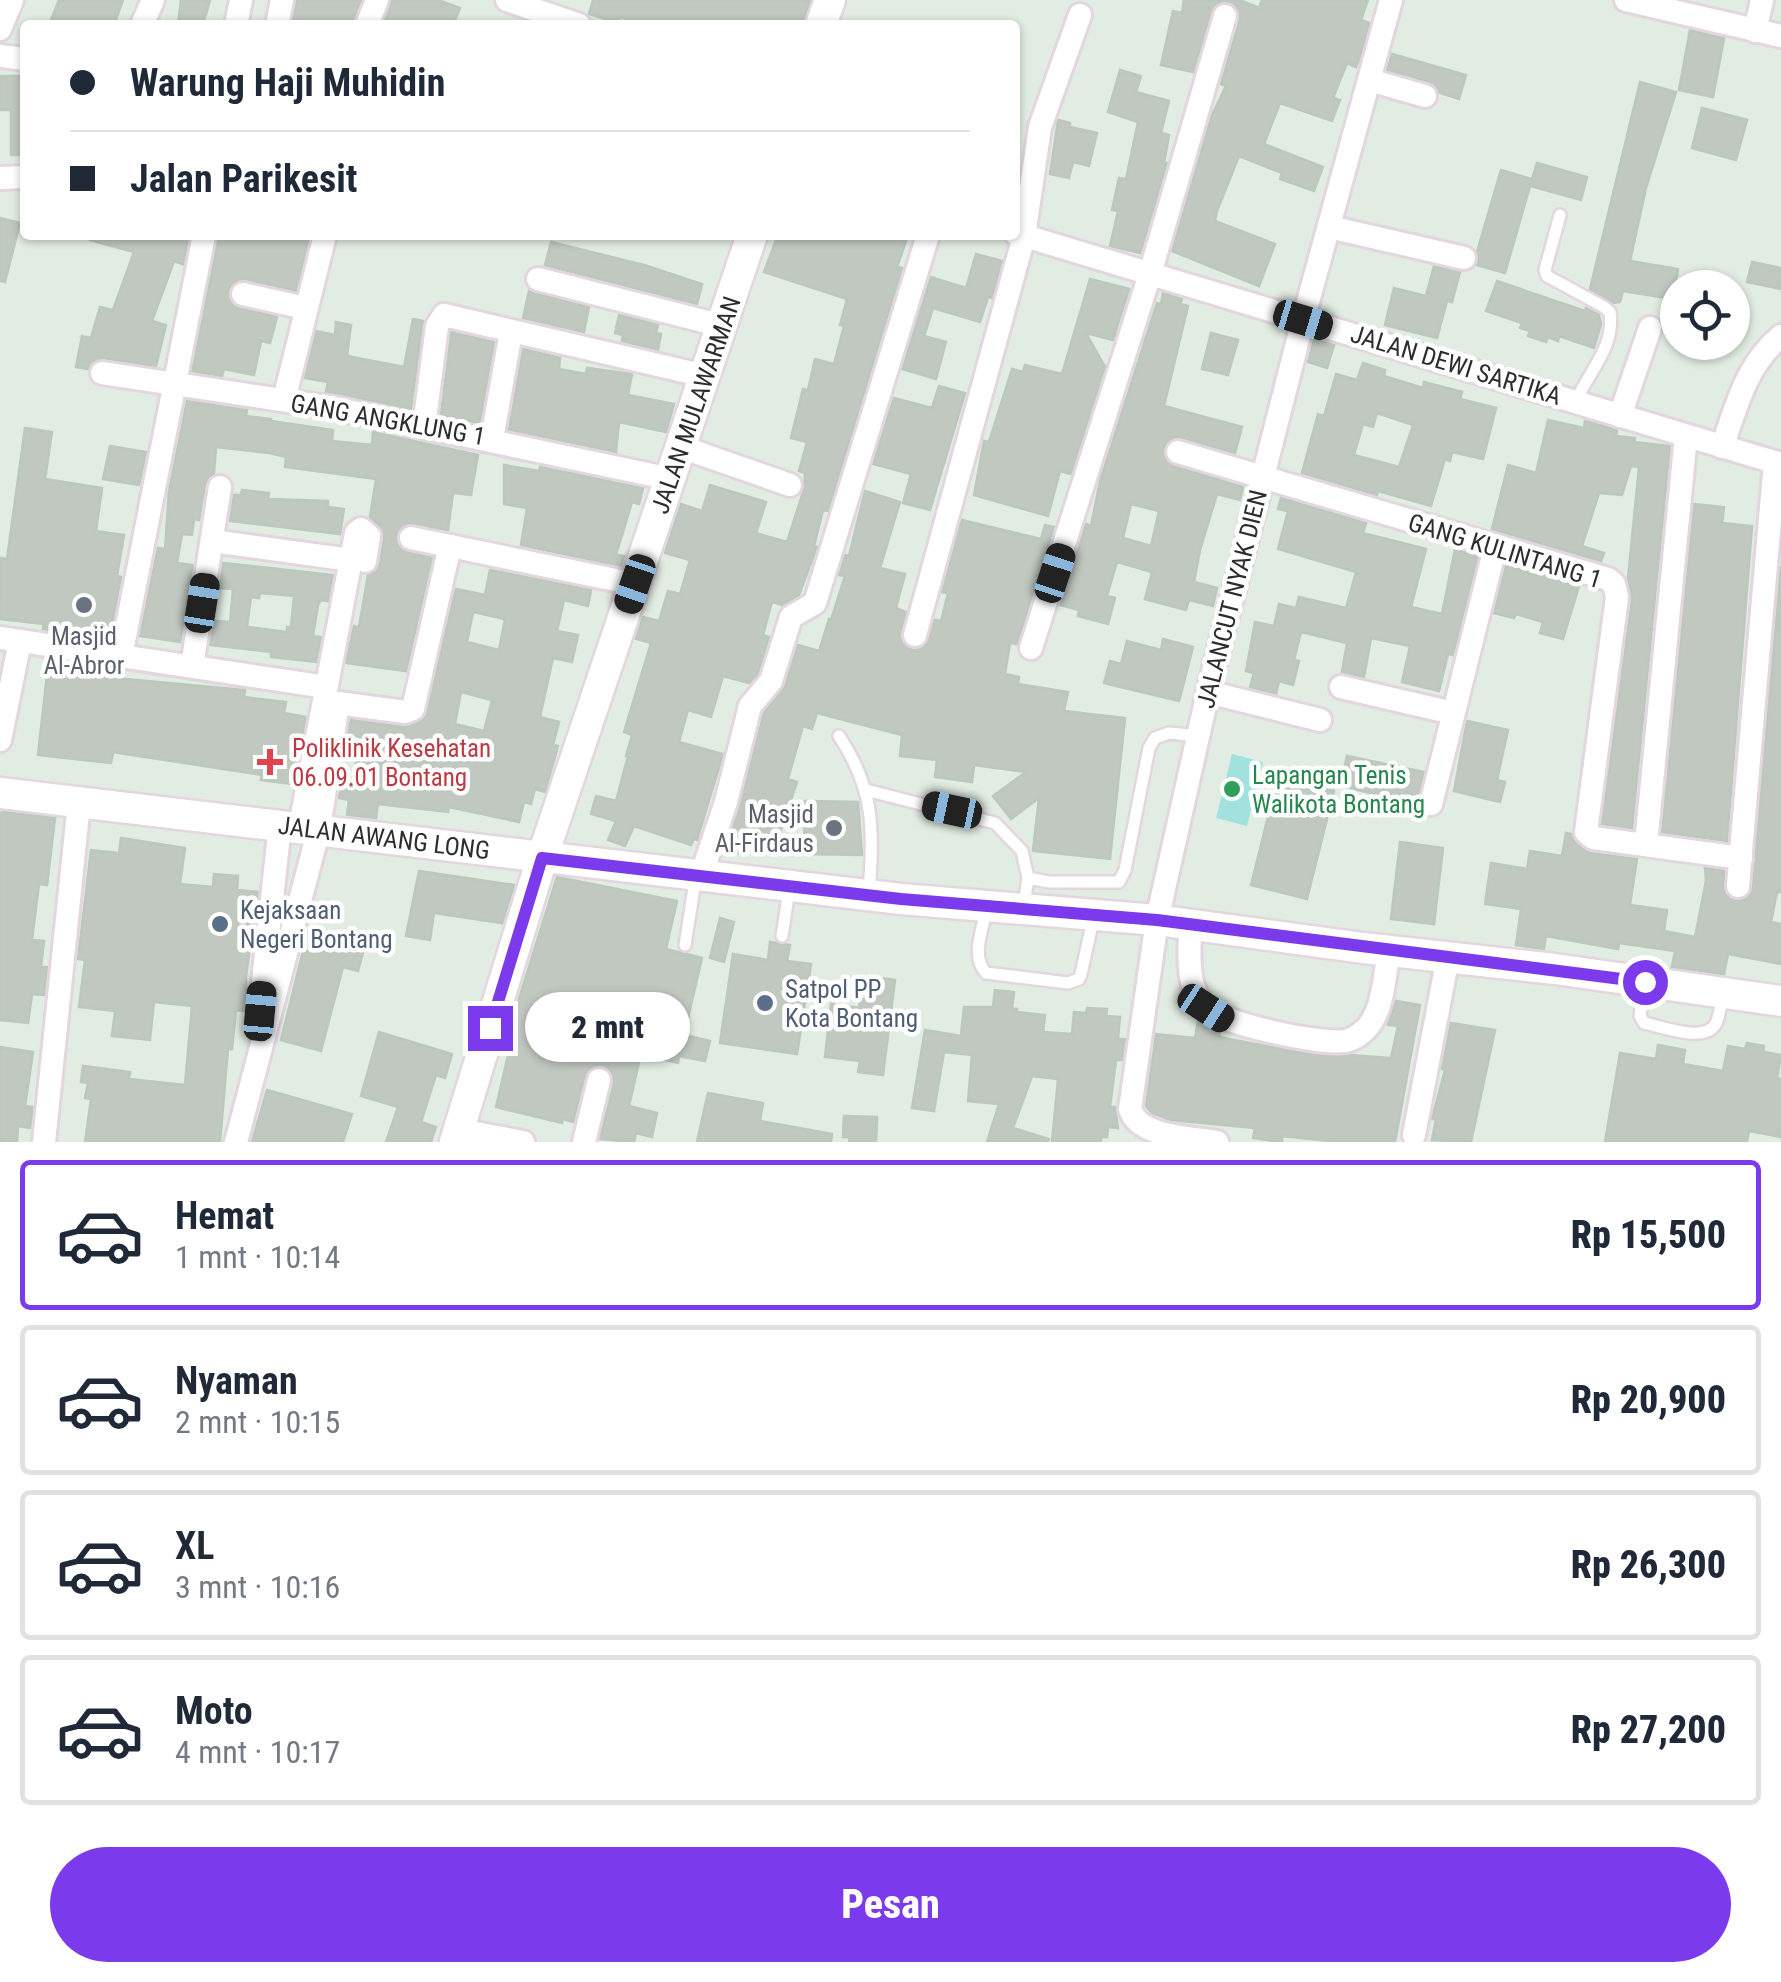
<!DOCTYPE html>
<html lang="id">
<meta charset="utf-8">
<style>
:root{--surface:#fff;--page:#f2f2f3;--text:#1f2937;--muted:#747a83;--line:#e0e1e3;--accent:#7c3aed}
body{margin:0;font-family:"Roboto Condensed",sans-serif;background:var(--page);color:var(--text);height:100vh;display:flex;flex-direction:column;font-size:38px;white-space:nowrap}
*{box-sizing:border-box;margin:0}
p{font-size:32px;color:var(--muted)}
.icon{flex:none;width:55px;height:55px;fill:none;stroke:currentColor;stroke-width:2;stroke-linecap:round;stroke-linejoin:round}
.map{position:relative;height:1142px;overflow:hidden}
.details{display:flex;flex-direction:column;background:var(--surface);flex:1}
.details>*{flex:none}
.top-card{position:absolute;left:20px;top:20px;width:1000px;height:220px;border-radius:10px;box-shadow:0 2px 8px #0004;display:grid;align-content:center;height:220px;padding:0 50px;background:var(--surface)}
.buttons{position:absolute;left:1660px;top:270px;display:grid;gap:20px}
.buttons a{display:grid;place-items:center;width:90px;height:90px;border-radius:50%;background:var(--surface);box-shadow:0 2px 8px #0004;font-size:50px}
.end{position:absolute;width:45px;height:45px;margin:-22px;border:12px solid #7c3aed;background:#fff;box-shadow:0 0 0 5px #fff}
.from{border-radius:50%}
.bubble{position:absolute;height:70px;border-radius:35px;background:var(--surface);box-shadow:0 2px 8px #0004;font-size:32px;font-weight:800;line-height:70px;text-align:center}
.car{position:absolute;width:30px;height:60px;margin:-30px -15px;border-radius:12px;box-shadow:0 0 8px 2px #0007;background:linear-gradient(#222 24%,#8ab4d8 0 40%,#222 0 76%,#8ab4d8 0 86%,#222 0)}
.top-card b{display:flex;align-items:center;gap:35px;height:95px;font-size:38px}
.top-card b+b{border-top:2px solid var(--line)}
.top-card i{width:25px;height:25px;background:var(--text)}
ul{padding:18px 0 0;list-style:none}
li{display:flex;align-items:center;gap:30px;height:150px;margin:0 20px 15px;padding:0 30px;border:5px solid var(--line);border-radius:10px}
li div{flex:1}
li b{display:block;font-size:38px}
li em{font-style:normal;font-weight:800}
li.selected{border-color:var(--accent)}
li>.icon{width:90px;height:90px;stroke-width:1.5}
.cta{display:flex;gap:20px;margin-top:auto;padding:20px 50px}
.cta a{flex:1;height:115px;border-radius:60px;background:var(--accent);color:#fff;font-size:40px;font-weight:800;line-height:115px;text-align:center}
.map>svg:first-child{display:block}
.pitch{fill:#a1e2de}
.building{fill:#c0c8c0;stroke:#bac8bd;stroke-width:2.5;fill-rule:evenodd}
.lines{fill:none;stroke-linecap:round;stroke-linejoin:round}
.lane-casing{stroke:#e3d6df;stroke-width:16}
.street-casing{stroke:#e3d6df;stroke-width:28}
.secondary-casing{stroke:#e3d6df;stroke-width:35}
.lane{stroke:#fff;stroke-width:11}
.street{stroke:#fff;stroke-width:22}
.secondary{stroke:#fff;stroke-width:30}
.route{stroke:#7c3aed;stroke-width:12}
.worship-dot{fill:#6b7280;stroke:#fff;stroke-width:4}
.health-dot{fill:#e0444e;stroke:#fff;stroke-width:4}
.leisure-dot{fill:#2e9e5b;stroke:#fff;stroke-width:4}
.service-dot{fill:#5c6f8a;stroke:#fff;stroke-width:4}
.labels{text-anchor:middle;dominant-baseline:central;stroke-width:9;stroke-linejoin:round;paint-order:stroke}
.street-label{font-size:25px;fill:#2d2d2d;stroke:#fff}
.worship-label{font-size:25px;fill:#5b616d;stroke:#fff}
.health-label{font-size:25px;fill:#be3a42;stroke:#fff;text-anchor:start}
.leisure-label{font-size:25px;fill:#27864d;stroke:#fff;text-anchor:start}
.service-label{font-size:25px;fill:#4e5e75;stroke:#fff;text-anchor:start}
</style>
<div class="map">
<svg width="1781" height="1142" viewBox="0 0 1781 1142">
<rect width="100%" height="100%" fill="#e1ece2"/>
<path class="pitch" d="M1232,754L1263,762L1247,826L1216,818Z"/>
<g class="building">
<path d="M59,0H123L114,25H49Z"/>
<path d="M181,0H210L203,25H178Z"/>
<path d="M297,0H361L352,25H292Z"/>
<path d="M392,0H438L460,8L453,25H383Z"/>
<path d="M593,0H810L802,25H646L620,17L618,23L589,14Z"/>
<path d="M1184,0H1240L1259,8L1262,0H1368L1361,20L1369,23L1360,57L1356,67L1347,63L1333,98L1340,100L1332,121L1280,103L1264,144L1323,167L1314,191L1280,179L1282,173L1239,156L1217,211L1215,221L1275,244L1259,286L1172,251L1212,115L1226,86L1221,84L1240,19L1235,5L1222,1L1215,5L1193,72L1161,65L1173,11L1182,13Z"/>
<path d="M1690,30L1724,38L1713,97L1679,90Z"/>
<path d="M1392,54L1466,75L1459,99L1440,93L1429,82L1387,70Z"/>
<path d="M1120,70L1141,76L1136,92L1169,101L1161,133L1169,135L1164,163H1167L1140,253L1110,246L1118,211L1112,210L1119,178L1126,179L1138,122L1108,112Z"/>
<path d="M0,76H25V155H11V110H0Z"/>
<path d="M1640,82L1676,92L1646,188L1630,261L1678,269L1673,299L1623,291L1620,302L1614,303L1590,289Z"/>
<path d="M1702,108L1747,120L1736,160L1692,148Z"/>
<path d="M1058,120L1070,123V127L1097,133L1089,166L1073,162L1069,178L1050,174Z"/>
<path d="M1537,163L1587,177L1581,200L1530,186Z"/>
<path d="M1501,170L1532,179L1505,273L1477,265V252Z"/>
<path d="M0,218L20,223L5,282L0,281Z"/>
<path d="M91,235H189L183,264L174,261L152,321L166,325L156,366L103,358L96,360L88,369L76,367L82,336L91,338L100,307L113,310L134,252L90,240Z"/>
<path d="M219,235H310L296,291L245,279L238,280L229,290L234,306L277,317L270,343L261,341L254,375L224,369L222,376L192,371Z"/>
<path d="M778,235H908L897,267L902,268L828,511L823,510L814,546L817,547L799,595L782,605L772,602L763,635L769,637L758,674L749,683L723,676L711,717L688,710L679,742L723,754L697,840L694,839L691,845L634,826L625,846L608,840L616,821L591,814L596,796L616,801L628,756H626L632,735L624,732L651,643L636,639L643,617L659,621L668,591L680,594L690,560L665,553L681,504L702,511L710,485L766,502L756,533L787,542L804,489L805,473L799,471L807,442L791,438L803,389L808,390L815,359L834,364L844,326L840,325L847,299L764,272Z"/>
<path d="M551,242L644,265L702,284L697,304L545,265Z"/>
<path d="M976,254L1002,261L992,298L988,297L980,322L933,308L924,336L946,342L936,379L902,369L931,277L966,288Z"/>
<path d="M1752,262L1781,268V289L1747,282Z"/>
<path d="M1434,266L1460,272L1452,302L1447,301L1437,338L1385,325L1394,288L1426,296Z"/>
<path d="M1090,279L1129,289L1113,340L1086,333L1105,367L1071,474L1060,471L1048,516L974,495L984,441L989,442L1012,369L1023,372L1025,365L1062,374Z"/>
<path d="M1497,281L1585,311L1586,308L1599,315L1601,324L1594,348L1559,336L1558,341L1548,337L1546,342L1528,336L1530,331L1520,328L1522,323L1486,311Z"/>
<path d="M529,291L589,307L584,332L523,318Z"/>
<path d="M1163,293L1182,299L1180,304L1188,306L1164,406L1242,427L1235,453L1175,437L1164,447V456L1174,466L1243,487L1240,500L1217,494L1200,550L1194,582L1217,588L1213,606L1189,600L1186,610L1145,599L1152,572L1117,562L1107,596L1115,598L1108,624L1078,616L1079,610L1060,605L1086,524L1091,526L1100,481L1157,303L1161,304ZM1131,504L1159,511L1151,546L1123,538Z"/>
<path d="M619,315L658,325L656,333L661,334L658,350L622,341L623,335L615,333Z"/>
<path d="M413,319L423,321L411,409L326,392L328,382L305,378L316,331L335,335L336,322L351,325L347,356L404,367Z"/>
<path d="M451,332L494,342L480,423L441,415Z"/>
<path d="M1211,333L1238,340L1228,375L1202,369Z"/>
<path d="M1314,339L1334,345L1327,368L1308,362Z"/>
<path d="M523,349L560,358L559,369L586,374L587,368L632,374L628,395L674,404L666,432L619,422L616,452L509,430Z"/>
<path d="M1363,363L1385,370L1384,376L1423,388L1424,382L1462,392L1460,399L1496,408L1483,459L1452,452L1450,461L1445,459L1431,506L1378,491L1377,495L1302,473L1318,414L1324,416L1336,374L1357,380ZM1377,413L1413,425L1399,467L1354,455L1363,424L1373,427Z"/>
<path d="M939,386L965,393L930,510L903,503L911,474L873,464L894,398L932,408Z"/>
<path d="M187,401L247,410L246,416L271,419V421L333,430L332,441L372,445L373,432L478,455L471,495L453,493L448,530L407,524L397,534L402,550L432,558L406,671L346,663L354,626L359,627L368,575L380,564L384,538L383,530L370,517L376,479L285,467L286,457L269,453L216,447L214,473L205,484L199,520L194,519L192,535L182,534L177,563L193,565L180,642L140,636L158,548L165,549L169,491Z"/>
<path d="M1548,420L1584,428L1585,421L1617,430L1616,436L1635,438L1634,442L1670,446L1632,828L1602,824L1632,599L1628,579L1639,467L1631,466L1622,495L1599,493L1582,546L1604,553L1601,561L1492,529L1508,465L1536,473Z"/>
<path d="M25,428L52,432L45,479L102,488L96,531L124,535L117,576L121,577L109,639L43,629L44,624L0,619L1,558L7,559Z"/>
<path d="M110,446L146,452L139,485L103,479Z"/>
<path d="M504,465L539,471L540,467L643,488L639,504L632,502L616,555L624,556L621,566L521,545L527,508L504,504Z"/>
<path d="M242,490L269,493L268,499L328,501V507L344,509L340,534L230,521L234,495H241Z"/>
<path d="M865,491L900,502L880,568L905,574L896,608L906,612L900,638L912,650L925,646L935,620L941,621L948,593L942,592L962,520L1041,539L1045,525L1054,527L1017,644L1010,643L1005,674L1019,677L1018,684L1068,692L1064,711L1125,718L1110,859L1033,851L1039,798L1011,819L993,796L1026,772L974,765L972,782L935,777L937,760L900,756L902,735L817,713L812,729L803,726L788,779L797,782L774,851L744,841L740,854L726,849L764,713L785,686L798,645L819,651L829,619L831,620L845,576L839,575L845,555L849,556Z"/>
<path d="M1281,498L1366,523L1363,533L1426,549L1411,607L1442,614L1455,549L1478,556L1453,655L1448,654L1439,691L1402,682L1410,646L1371,638L1364,677L1342,672L1347,643L1301,632L1294,660L1299,661L1293,685L1279,681L1276,694L1250,687L1254,673L1246,671L1255,622L1274,626L1279,604L1296,608L1299,597L1346,608L1356,572L1278,549L1288,511L1278,509Z"/>
<path d="M1694,504L1724,507L1722,523L1752,526L1727,841L1662,832Z"/>
<path d="M223,563L333,575L328,601L321,600L318,605L313,636L321,637L316,662L271,657V652L210,645L214,621L230,622L233,589L219,588ZM260,593L294,596L291,627H287V632L247,627L251,597L259,598Z"/>
<path d="M1506,565L1579,586L1563,639L1540,633L1543,622L1516,614L1514,618L1494,613Z"/>
<path d="M1781,566V892H1777L1771,922L1781,924V964L1728,954L1724,974L1672,967L1675,951L1619,943L1618,949L1546,936L1544,949L1516,945L1521,909L1485,904L1491,863L1527,869L1530,851L1562,856L1566,833L1571,834L1576,843L1590,853L1637,859L1630,905L1667,910L1664,931L1695,937L1706,881L1705,868L1724,871V891L1730,899L1743,900L1751,894Z"/>
<path d="M490,570L591,590L588,606L564,600L557,631L578,635L572,662L553,658L540,717L559,722L553,745L558,746L545,792L535,789L531,804L524,802L519,822L449,807L448,812L378,804L376,818L347,815L349,800L339,798L342,776L354,778L359,736L348,735L351,720L404,727L424,719L456,589L485,595ZM473,612L505,619L499,650L467,642ZM461,692L492,700L484,731L455,724Z"/>
<path d="M1163,639L1193,647L1179,701L1104,683L1110,661L1121,664L1127,641L1161,650Z"/>
<path d="M48,666L116,674L115,678L245,690L244,697L286,702L284,713L306,717L293,784L261,780L262,775L113,752L111,763L38,755Z"/>
<path d="M1467,721L1508,730L1497,780L1505,782L1500,802L1454,791Z"/>
<path d="M1347,756L1424,772L1416,803L1340,786Z"/>
<path d="M1278,777L1334,791L1307,899L1251,885Z"/>
<path d="M805,801L858,802L862,855L804,854Z"/>
<path d="M4,812L55,818L47,885L39,884L32,940L44,941L41,967H47L44,995L32,994L28,1023L0,1020V813Z"/>
<path d="M121,838L185,848L180,884L213,887L214,874L238,876L237,890L258,892L246,976V999L252,1012L236,1010L232,1049H228L220,1142H85L91,1099L85,1098L88,1083L81,1082L83,1066L130,1072L129,1079L185,1085L192,1006L154,1002L150,1040L112,1036L115,1011L79,1007L85,960L78,959L91,850L119,853Z"/>
<path d="M1400,842L1443,848L1434,924L1391,919Z"/>
<path d="M419,871L514,885L502,923L434,913L430,940L406,936Z"/>
<path d="M557,877L677,901L666,949L702,958L684,1035L710,1041L705,1061L679,1056L678,1063L641,1054L629,1106L657,1113L652,1137L636,1133L634,1142L600,1139L614,1083L610,1070L602,1065L594,1066L585,1076L573,1122L563,1119L562,1123L496,1107L511,1042L506,1041Z"/>
<path d="M720,918L734,922L724,962L710,958Z"/>
<path d="M308,931L365,945L358,971L343,967L321,1051L281,1040Z"/>
<path d="M770,942L790,945L787,961L811,964L797,1054L720,1043L733,954L768,960Z"/>
<path d="M872,977L895,980L883,1075L858,1072L860,1061L825,1057L831,1004L859,1008L860,999L869,1000Z"/>
<path d="M995,990L1014,992L1012,1009H1017V1012L1045,1015L1043,1032L1072,1034L1074,1012L1086,1013L1087,1008L1107,1009L1106,1016L1120,1017L1118,1039H1125L1122,1060H1116L1110,1107H1115L1118,1128L1108,1127L1107,1137H1101V1142H1052L1058,1079L1032,1076L1013,1128L1049,1139L1048,1142H987L999,1104L968,1101L972,1055L944,1052L934,1111L912,1108L925,1030L961,1036L964,1007H993Z"/>
<path d="M1396,1001L1420,1005L1395,1142H1340L1282,1136V1142L1253,1138L1255,1128L1171,1120L1152,1113L1146,1106L1156,1034L1195,1038L1198,1020L1220,1032L1219,1037L1292,1051L1391,1058L1398,1026L1388,1025Z"/>
<path d="M1451,1023L1495,1030L1471,1142L1432,1140L1436,1119H1432L1445,1070L1442,1069Z"/>
<path d="M379,1032L452,1054L445,1078L436,1075L421,1122L436,1127L431,1142H386L398,1107L361,1096Z"/>
<path d="M1747,1043L1764,1046L1763,1052L1781,1055L1777,1078L1781,1079V1137L1749,1131L1747,1142H1605L1620,1053L1656,1059L1658,1045L1685,1050L1683,1064L1723,1071L1728,1046L1745,1049Z"/>
<path d="M0,1047L33,1052L25,1106L33,1107L30,1128L18,1126L17,1142H0Z"/>
<path d="M267,1090L352,1114L343,1142H252Z"/>
<path d="M708,1093L763,1103L760,1121L832,1134L831,1142H697Z"/>
<path d="M844,1116L877,1117L876,1142H849L850,1137H843Z"/>
</g>
<g class="lines">
<defs>
<g id="lane">
<path d="M1560,215L1545,270L1547,276L1604,307L1610,312C1615,348 1589,371 1576,401"/>
<path d="M839,736C876,791 873,832 869,895"/>
<path d="M866,790L995,823L1022,851L1028,878"/>
<path d="M1024,905L1028,878L1049,882H1119L1125,870L1149,748L1155,738L1169,733L1199,736"/>
<path d="M988,906C983,927 970,956 986,973L1068,983L1079,979L1081,974L1094,915"/>
<path d="M782,936L789,890"/>
<path d="M685,945L696,875"/>
<path d="M1644,986L1640,1016L1644,1023C1660,1026 1703,1043 1715,1025C1720,1017 1721,1003 1723,993"/>
</g>
<g id="street">
<path d="M507,0L579,25"/>
<path d="M1626,0L1781,36"/>
<path d="M142,25L153,0"/>
<path d="M236,25L241,0"/>
<path d="M277,25L282,0"/>
<path d="M367,25L377,0"/>
<path d="M0,29L12,0"/>
<path d="M1755,31L1762,0"/>
<path d="M0,56L25,59"/>
<path d="M1369,80L1425,96"/>
<path d="M0,178L25,177"/>
<path d="M1329,227L1464,258"/>
<path d="M1015,233L1781,464"/>
<path d="M538,279L723,326"/>
<path d="M243,294L305,308"/>
<path d="M102,373L334,408L671,479"/>
<path d="M284,400L325,235"/>
<path d="M1620,416L1650,328"/>
<path d="M424,427L437,326L444,315L705,376"/>
<path d="M492,439L511,332"/>
<path d="M681,447L790,485"/>
<path d="M1722,447C1737,405 1746,365 1781,336"/>
<path d="M1178,452L1608,579L1614,584L1617,597L1586,832L1593,838L1741,858"/>
<path d="M411,538L635,584"/>
<path d="M212,541L351,560"/>
<path d="M915,635L1024,236L1040,127L1080,15"/>
<path d="M0,638L326,687"/>
<path d="M1031,648L1150,274L1225,16"/>
<path d="M121,656L204,235"/>
<path d="M192,666L220,487"/>
<path d="M1341,687L1453,713"/>
<path d="M1208,692L1320,720"/>
<path d="M0,740L20,641"/>
<path d="M1431,804L1495,548"/>
<path d="M300,826L356,533L361,529L369,536L365,561"/>
<path d="M1646,844L1686,436"/>
<path d="M701,876L726,802L750,706L771,681L791,617L815,603L928,235"/>
<path d="M1738,886L1775,462"/>
<path d="M1190,926C1190,953 1185,986 1205,1007C1222,1024 1321,1045 1345,1041C1353,1040 1359,1035 1365,1030C1384,1011 1384,976 1389,951"/>
<path d="M261,1000L280,825"/>
<path d="M459,1130L523,1142"/>
<path d="M1414,1135L1448,957"/>
<path d="M44,1142L79,803"/>
<path d="M236,1142L319,829L338,703L405,712L413,709L450,546"/>
<path d="M584,1142L599,1080"/>
<path d="M1217,1142C1191,1137 1139,1138 1130,1109L1157,920L1208,692L1303,320L1391,0"/>
</g>
<g id="secondary">
<path d="M821,25L830,0"/>
<path d="M0,793L901,899L1157,920L1363,948L1555,969L1781,1001"/>
<path d="M455,1142L542,858L752,235"/>
</g>
</defs>
<use href="#lane" class="lane-casing"/>
<use href="#street" class="street-casing"/>
<use href="#secondary" class="secondary-casing"/>
<use href="#lane" class="lane"/>
<use href="#street" class="street"/>
<use href="#secondary" class="secondary"/>
</g>
<g class="lines">
<path class="route" d="M490,1028L542,858L901,899L1157,920L1645,982"/>
</g>
<g class="worship-dot">
<circle cx="84" cy="605" r="10"/>
<circle cx="834" cy="828" r="10"/>
</g>
<path class="health-dot" d="M265 747h10v10h10v10h-10v10h-10v-10h-10v-10h10z"/>
<circle class="leisure-dot" cx="1232" cy="789" r="10"/>
<g class="service-dot">
<circle cx="220" cy="924" r="10"/>
<circle cx="765" cy="1003" r="10"/>
</g>
<g class="labels">
<g class="street-label">
<text transform="translate(1456 365) rotate(17)">JALAN DEWI SARTIKA</text>
<text transform="translate(696 405) rotate(-71)">JALAN MULAWARMAN</text>
<text transform="translate(388 420) rotate(10)">GANG ANGKLUNG 1</text>
<text transform="translate(1505 551) rotate(17)">GANG KULINTANG 1</text>
<text transform="translate(1232 599) rotate(-76)">JALANCUT NYAK DIEN</text>
<text transform="translate(384 838) rotate(7)">JALAN AWANG LONG</text>
</g>
<g class="worship-label">
<text x="84" y="636">Masjid<tspan x="84" dy="29">Al-Abror</tspan></text>
<text x="814" y="814" text-anchor="end">Masjid<tspan x="814" dy="29">Al-Firdaus</tspan></text>
</g>
<g class="health-label">
<text x="292" y="748">Poliklinik Kesehatan<tspan x="292" dy="29">06.09.01 Bontang</tspan></text>
</g>
<g class="leisure-label">
<text x="1252" y="775">Lapangan Tenis<tspan x="1252" dy="29">Walikota Bontang</tspan></text>
</g>
<g class="service-label">
<text x="240" y="910">Kejaksaan<tspan x="240" dy="29">Negeri Bontang</tspan></text>
<text x="785" y="989">Satpol PP<tspan x="785" dy="29">Kota Bontang</tspan></text>
</g>
</g>
</svg>
<div class="buttons">
<a><svg class="icon" aria-label="locate" viewBox="0 0 24 24"><circle cx="12" cy="12" r="6"/><path d="M12 2v4M12 18v4M2 12h4M18 12h4"/></svg></a>
</div>
<i class="end from" style="left:1645px;top:982px"></i>
<i class="end" style="left:490px;top:1028px"></i>
<div class="bubble" style="left:525px;top:992px;width:165px">2 mnt</div>
<i class="car" style="left:1303px;top:320px;rotate:107deg"></i>
<i class="car" style="left:1055px;top:573px;rotate:18deg"></i>
<i class="car" style="left:635px;top:584px;rotate:199deg"></i>
<i class="car" style="left:202px;top:603px;rotate:9deg"></i>
<i class="car" style="left:952px;top:810px;rotate:282deg"></i>
<i class="car" style="left:1206px;top:1008px;rotate:123deg"></i>
<i class="car" style="left:260px;top:1011px;rotate:5deg"></i>
<div class="top-card">
<b><i class="from"></i>Warung Haji Muhidin</b>
<b><i></i>Jalan Parikesit</b>
</div>
</div>
<section class="details">
<ul>
<li class="selected"><svg class="icon" aria-label="car" viewBox="0 0 24 24"><path d="M5 17H2v-5l4-1 3-4h7l3 4 3 1v5h-3M9 17h6M6 11h13"/><circle cx="7" cy="17" r="2"/><circle cx="17" cy="17" r="2"/></svg><div><b>Hemat</b><p>1 mnt · 10:14</p></div><em>Rp 15,500</em></li>
<li><svg class="icon" aria-label="car" viewBox="0 0 24 24"><path d="M5 17H2v-5l4-1 3-4h7l3 4 3 1v5h-3M9 17h6M6 11h13"/><circle cx="7" cy="17" r="2"/><circle cx="17" cy="17" r="2"/></svg><div><b>Nyaman</b><p>2 mnt · 10:15</p></div><em>Rp 20,900</em></li>
<li><svg class="icon" aria-label="car" viewBox="0 0 24 24"><path d="M5 17H2v-5l4-1 3-4h7l3 4 3 1v5h-3M9 17h6M6 11h13"/><circle cx="7" cy="17" r="2"/><circle cx="17" cy="17" r="2"/></svg><div><b>XL</b><p>3 mnt · 10:16</p></div><em>Rp 26,300</em></li>
<li><svg class="icon" aria-label="car" viewBox="0 0 24 24"><path d="M5 17H2v-5l4-1 3-4h7l3 4 3 1v5h-3M9 17h6M6 11h13"/><circle cx="7" cy="17" r="2"/><circle cx="17" cy="17" r="2"/></svg><div><b>Moto</b><p>4 mnt · 10:17</p></div><em>Rp 27,200</em></li>
</ul>
<div class="cta"><a>Pesan</a></div>
</section>
